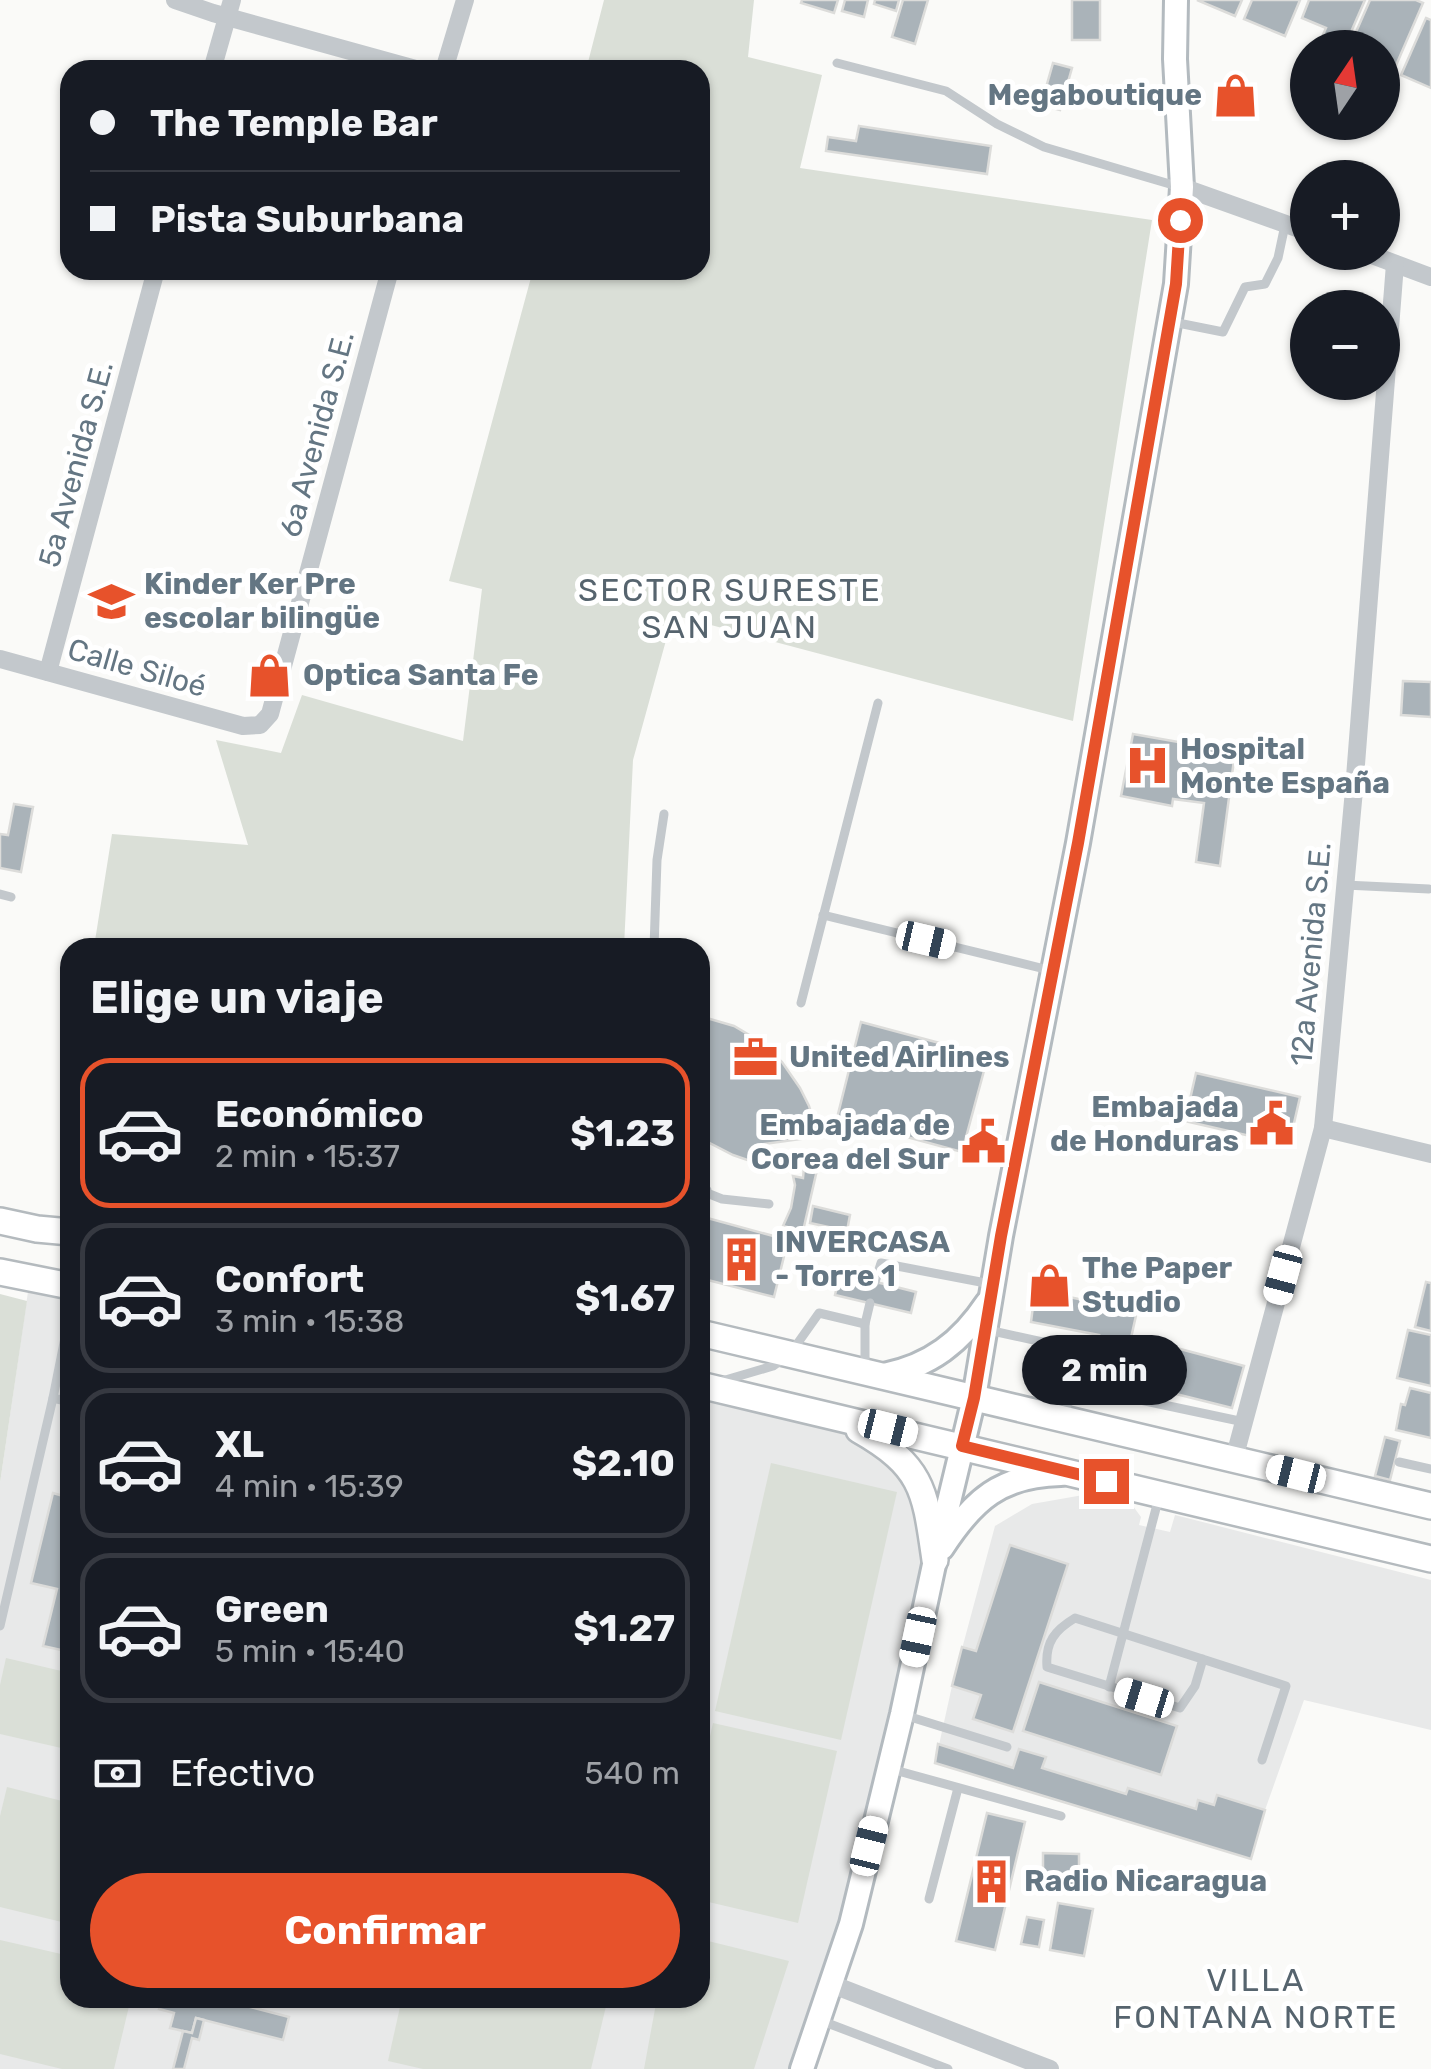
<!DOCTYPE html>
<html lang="es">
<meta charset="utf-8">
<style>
:root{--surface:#171b24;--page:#242831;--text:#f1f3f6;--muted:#9ea1a6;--line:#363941;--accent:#e7522b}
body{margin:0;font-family:Rubik,sans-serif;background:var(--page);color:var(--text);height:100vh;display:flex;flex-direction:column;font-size:38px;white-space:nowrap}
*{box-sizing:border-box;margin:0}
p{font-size:32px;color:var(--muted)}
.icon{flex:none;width:55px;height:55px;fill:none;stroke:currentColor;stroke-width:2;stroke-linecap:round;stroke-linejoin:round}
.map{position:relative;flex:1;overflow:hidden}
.drawer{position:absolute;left:60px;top:938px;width:650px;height:1070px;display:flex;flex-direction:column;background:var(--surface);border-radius:30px;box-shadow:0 2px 8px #0004}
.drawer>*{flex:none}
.hud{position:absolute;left:60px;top:60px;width:650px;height:220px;border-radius:30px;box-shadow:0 2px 8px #0004;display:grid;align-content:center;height:220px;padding:0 30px;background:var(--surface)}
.needle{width:65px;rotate:13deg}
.buttons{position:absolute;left:1290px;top:30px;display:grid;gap:20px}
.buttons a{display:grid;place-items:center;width:110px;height:110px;border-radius:50%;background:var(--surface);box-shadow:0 2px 8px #0004;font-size:50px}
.end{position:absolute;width:45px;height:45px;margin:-22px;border:12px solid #e7522b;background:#fff;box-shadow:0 0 0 5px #fff}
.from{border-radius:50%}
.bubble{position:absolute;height:70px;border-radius:35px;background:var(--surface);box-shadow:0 2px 8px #0004;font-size:32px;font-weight:700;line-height:70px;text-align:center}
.car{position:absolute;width:30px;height:60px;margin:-30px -15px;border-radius:12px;box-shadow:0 0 8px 2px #0007;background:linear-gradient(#fff 24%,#345 0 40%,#fff 0 76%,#345 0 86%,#fff 0)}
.hud b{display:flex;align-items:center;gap:35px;height:95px;font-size:38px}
.hud b+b{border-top:2px solid var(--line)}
.hud i{width:25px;height:25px;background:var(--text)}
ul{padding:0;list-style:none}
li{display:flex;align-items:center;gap:30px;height:150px;margin:0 20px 15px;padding:0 10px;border:5px solid var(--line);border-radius:30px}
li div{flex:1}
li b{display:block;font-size:38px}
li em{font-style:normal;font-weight:700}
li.active{border-color:var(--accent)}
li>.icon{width:90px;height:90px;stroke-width:1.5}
h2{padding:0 30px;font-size:45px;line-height:120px}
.pay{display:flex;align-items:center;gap:25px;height:110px;padding:0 30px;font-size:38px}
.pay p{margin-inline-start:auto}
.action{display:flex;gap:20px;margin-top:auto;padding:20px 30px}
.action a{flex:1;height:115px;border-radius:60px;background:var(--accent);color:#fff;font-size:40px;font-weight:700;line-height:115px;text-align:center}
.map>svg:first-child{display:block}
.built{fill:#e8e9e9}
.green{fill:#dadfd7}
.building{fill:#aab3b9;stroke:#dcdcda;stroke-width:2.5}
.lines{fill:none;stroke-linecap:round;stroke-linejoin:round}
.secondary-casing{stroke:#b3babf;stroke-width:28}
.primary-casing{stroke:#b4babe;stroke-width:30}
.lane{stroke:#c3c8cc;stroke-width:9}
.street{stroke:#c3c8cc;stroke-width:18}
.secondary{stroke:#fff;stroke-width:22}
.primary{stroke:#fff;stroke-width:25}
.route{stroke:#e7522b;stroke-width:12}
.labels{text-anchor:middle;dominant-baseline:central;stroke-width:10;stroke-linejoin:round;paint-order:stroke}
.poi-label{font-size:30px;font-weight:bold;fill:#647683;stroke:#fff;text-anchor:start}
.street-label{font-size:30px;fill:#647683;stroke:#fff}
.neighbourhood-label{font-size:32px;letter-spacing:2.5px;fill:#56646e;stroke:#fff}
</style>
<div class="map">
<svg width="1431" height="2069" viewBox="0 0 1431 2069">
<rect width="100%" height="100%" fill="#fafaf8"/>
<g class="built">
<path d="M30,1278L70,1286V1998H700V1385L813,1410L898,1455L935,1560L802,2069H0V1483Z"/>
<path d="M1089,1494L1130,1502L1141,1517L1139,1525L1170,1532L1175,1515L1431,1580V1730L1304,1700L1265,1810L1251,1859L935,1763L952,1686L995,1526L1032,1504Z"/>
</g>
<g class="green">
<path d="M604,0H754L748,57L822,75L800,168L1152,220L1073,721L673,615L633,760L624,947H94L112,834L248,845L216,740L281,753L302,695L463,741L482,589L449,581L533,270H700V70H586Z"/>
<path d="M0,1294L27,1301L0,1483Z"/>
<path d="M771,1463L897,1492L841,1740L715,1711Z"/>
<path d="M6,1658L70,1673V1750L0,1734V1685Z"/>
<path d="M713,1723L837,1751L798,1923L700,1900V1780Z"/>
<path d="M7,1787L70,1803V1924L0,1907V1816Z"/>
<path d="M700,1939L789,1961L754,2069H644L657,1998H700Z"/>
<path d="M0,1940L70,1956V1998H131L114,2069H62L0,2054Z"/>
<path d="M402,1998H608L591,2069H423L388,2061Z"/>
</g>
<g class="building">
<path d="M802,0H838L834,13L801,3Z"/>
<path d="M845,0H868L864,17L842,11Z"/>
<path d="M875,0H899L896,11L874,4Z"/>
<path d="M903,0H928L915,44L892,37Z"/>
<rect x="1072" y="0" width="28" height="40"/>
<path d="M1197,0H1242L1235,16Z"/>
<path d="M1252,0H1300L1285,36L1244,19Z"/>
<path d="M1309,0H1365L1344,48H1317L1326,28L1302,18Z"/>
<path d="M1370,0H1416L1423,3L1394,70L1382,65V48H1349Z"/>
<path d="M1426,18L1431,20V88L1401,75Z"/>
<path d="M1053,63L1072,68L1060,110L1041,105Z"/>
<path d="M859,126L991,146L987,174L826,151L828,137L856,141Z"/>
<path d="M1403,681L1431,682V717L1401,715Z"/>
<path d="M1133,734L1235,752L1220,866L1196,862L1204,803L1173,799L1172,806L1121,796Z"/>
<path d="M14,804L33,807L21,872L0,868V834L8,835Z"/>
<path d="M700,1016L734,1026L761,1042L782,1062L800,1088L809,1106L814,1122L800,1126L801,1139L764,1144L765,1163H756L733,1155L700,1138Z"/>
<path d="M861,1022L988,1056L962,1152L837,1118Z"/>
<path d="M1196,1073L1300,1097L1289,1145L1185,1121Z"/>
<path d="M67,1095H70V1125H65Z"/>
<path d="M804,1167L817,1170L803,1231L783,1226L791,1208L795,1185L793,1176L803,1178Z"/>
<path d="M813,1206L850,1215L847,1231L810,1223Z"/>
<path d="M700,1216L788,1240L774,1297L700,1278Z"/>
<path d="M840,1273L916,1292L911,1313L835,1295Z"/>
<path d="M1426,1282L1431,1283V1331L1415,1327Z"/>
<path d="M1035,1290L1137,1311L1125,1365L1093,1357L1099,1335L1031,1322Z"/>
<path d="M1408,1330L1431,1335V1386L1397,1378Z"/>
<path d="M1135,1337L1244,1366L1232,1408L1124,1381Z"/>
<path d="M1410,1388L1431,1393V1438L1396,1430L1401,1404L1405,1405Z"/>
<path d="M1385,1437L1400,1441L1390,1480L1375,1476Z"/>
<path d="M53,1493L70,1498V1652L43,1646L57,1589L31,1583Z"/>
<path d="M1010,1545L1068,1564L1013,1732L973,1719L981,1695L952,1686L962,1647L976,1651Z"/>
<path d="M1039,1682L1177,1726L1161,1775L1023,1731Z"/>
<path d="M938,1744L1013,1768L1019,1749L1046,1757L1042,1768L1126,1794L1128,1788L1196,1809L1198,1800L1214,1805L1217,1795L1265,1810L1251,1859L935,1763Z"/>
<path d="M987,1813L1025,1822L995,1950L956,1941Z"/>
<path d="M1043,1853L1079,1854V1889H1043Z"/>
<path d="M1058,1903L1093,1909L1084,1956L1050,1950Z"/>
<path d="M1027,1917L1044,1920L1039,1947L1021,1944Z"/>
<path d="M162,1998H215L289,2017L283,2040L196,2018L192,2033L170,2028L174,2013L159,2009Z"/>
<path d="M196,2018L204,2020L199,2040L192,2038L184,2069H173L183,2031L192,2033Z"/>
</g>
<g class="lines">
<defs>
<g id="secondary">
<path d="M884,1375C930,1366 961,1342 987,1303"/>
<path d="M942,1548C973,1500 1001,1475 1061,1474"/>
<path d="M802,2069L851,1924L902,1714L935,1560L974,1398L1001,1236L1078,843L1176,284L1182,187L1175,59L1176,0"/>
</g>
<g id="primary">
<path d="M0,1221L37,1229L70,1232"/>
<path d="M0,1272L70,1286"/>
<path d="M700,1333L1431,1506"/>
<path d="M700,1385L1431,1559"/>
<path d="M859,1430C924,1467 925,1491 935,1560"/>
</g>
</defs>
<use href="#secondary" class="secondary-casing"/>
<use href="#primary" class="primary-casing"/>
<g class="lane">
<path d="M837,63L946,91L997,124L1044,147L1180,187"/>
<path d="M1173,322L1223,332L1245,287L1265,284L1278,258L1285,225"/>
<path d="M1345,885L1429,889"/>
<path d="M0,894L11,897"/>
<path d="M823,915L1053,971"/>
<path d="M654,948L657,860L664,814"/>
<path d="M801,1003L878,703"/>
<path d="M700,1184L707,1190L706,1195L700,1200"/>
<path d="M707,1193L722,1199L769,1204"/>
<path d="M875,1282L881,1263L991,1284"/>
<path d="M68,1289V1323L53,1398L70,1402"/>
<path d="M988,1330L1079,1350L1065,1415"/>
<path d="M865,1370V1324L870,1303"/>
<path d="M722,1381L773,1366L790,1354L819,1313L865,1324"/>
<path d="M1131,1398L1244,1422"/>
<path d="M1399,1462L1431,1469"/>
<path d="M0,1626L53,1398"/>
<path d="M1203,1659L1195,1686L1180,1708L1047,1667C1045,1642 1055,1630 1075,1618L1286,1686L1262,1760"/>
<path d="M1109,1687L1159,1497"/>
<path d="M904,1715L1007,1747"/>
<path d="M891,1769L1061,1816"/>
<path d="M929,1899L958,1788"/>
<path d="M822,2021L948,2069"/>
</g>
<g class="street">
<path d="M175,0L213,13L419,70"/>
<path d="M212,70L232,0"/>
<path d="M444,70L465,0"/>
<path d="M1182,187L1308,232"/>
<path d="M1364,252L1431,277"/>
<path d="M0,659L243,726L260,725L270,714L390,270"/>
<path d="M48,672L156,270"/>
<path d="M1323,1128L1431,1154"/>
<path d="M1234,1459L1323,1128L1354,790L1395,264"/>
<path d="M831,1984L1050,2069"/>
</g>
<use href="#secondary" class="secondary"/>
<use href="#primary" class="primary"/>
</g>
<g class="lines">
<path class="route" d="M1106,1481L962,1446L974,1398L1001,1236L1078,843L1176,284L1180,220"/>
</g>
<defs>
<symbol id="shop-bare" viewBox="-9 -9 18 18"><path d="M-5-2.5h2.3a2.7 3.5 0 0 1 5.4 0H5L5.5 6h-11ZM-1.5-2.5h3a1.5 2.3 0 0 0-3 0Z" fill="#e7522b" stroke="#fff" stroke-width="2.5" paint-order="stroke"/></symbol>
<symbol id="school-bare" viewBox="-9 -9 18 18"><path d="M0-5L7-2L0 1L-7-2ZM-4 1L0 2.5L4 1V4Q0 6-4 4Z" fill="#e7522b" stroke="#fff" stroke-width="2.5" paint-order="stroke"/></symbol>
<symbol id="hospital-bare" viewBox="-9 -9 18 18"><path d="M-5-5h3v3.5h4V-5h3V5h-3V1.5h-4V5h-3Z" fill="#e7522b" stroke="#fff" stroke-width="2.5" paint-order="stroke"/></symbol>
<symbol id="office-bare" viewBox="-9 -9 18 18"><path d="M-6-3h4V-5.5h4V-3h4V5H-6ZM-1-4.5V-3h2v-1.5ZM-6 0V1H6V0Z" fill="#e7522b" stroke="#fff" stroke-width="2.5" paint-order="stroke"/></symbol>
<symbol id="civic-bare" viewBox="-9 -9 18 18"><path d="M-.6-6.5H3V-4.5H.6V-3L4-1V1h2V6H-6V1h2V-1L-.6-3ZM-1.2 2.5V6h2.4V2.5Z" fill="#e7522b" stroke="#fff" stroke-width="2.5" paint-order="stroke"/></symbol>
<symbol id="building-bare" viewBox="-9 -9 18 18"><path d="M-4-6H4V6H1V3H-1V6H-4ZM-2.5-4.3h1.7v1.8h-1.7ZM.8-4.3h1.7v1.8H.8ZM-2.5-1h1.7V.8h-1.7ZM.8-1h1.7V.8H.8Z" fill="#e7522b" stroke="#fff" stroke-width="2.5" paint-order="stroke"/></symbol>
</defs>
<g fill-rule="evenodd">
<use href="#shop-bare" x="1204" y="64" width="63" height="63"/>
<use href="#school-bare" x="80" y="570" width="63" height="63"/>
<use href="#shop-bare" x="238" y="644" width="63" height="63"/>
<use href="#hospital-bare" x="1116" y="734" width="63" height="63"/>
<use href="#office-bare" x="724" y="1026" width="63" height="63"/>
<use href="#civic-bare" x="1240" y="1092" width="63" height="63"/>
<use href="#civic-bare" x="952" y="1110" width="63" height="63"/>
<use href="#building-bare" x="710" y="1228" width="63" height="63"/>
<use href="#shop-bare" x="1018" y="1254" width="63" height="63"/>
<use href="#building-bare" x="960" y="1850" width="63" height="63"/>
</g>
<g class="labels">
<g class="poi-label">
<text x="1202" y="95" text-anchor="end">Megaboutique</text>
<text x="144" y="584">Kinder Ker Pre<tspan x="144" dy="34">escolar bilingüe</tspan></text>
<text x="303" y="675">Optica Santa Fe</text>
<text x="1180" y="749">Hospital<tspan x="1180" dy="34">Monte España</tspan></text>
<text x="789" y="1057">United Airlines</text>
<text x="1239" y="1107" text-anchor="end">Embajada<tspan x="1239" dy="34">de Honduras</tspan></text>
<text x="950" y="1125" text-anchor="end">Embajada de<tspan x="950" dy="34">Corea del Sur</tspan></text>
<text x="775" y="1242">INVERCASA<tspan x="775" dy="34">- Torre 1</tspan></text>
<text x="1082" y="1268">The Paper<tspan x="1082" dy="34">Studio</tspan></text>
<text x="1024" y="1881">Radio Nicaragua</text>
</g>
<g class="street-label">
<text transform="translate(317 434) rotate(-75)">6a Avenida S.E.</text>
<text transform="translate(76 464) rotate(-75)">5a Avenida S.E.</text>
<text transform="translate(137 668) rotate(16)">Calle Siloé</text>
<text transform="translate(1311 954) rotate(-85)">12a Avenida S.E.</text>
</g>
<g class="neighbourhood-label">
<text x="730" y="590">SECTOR SURESTE<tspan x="730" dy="37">SAN JUAN</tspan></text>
<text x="1256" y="1980">VILLA<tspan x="1256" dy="37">FONTANA NORTE</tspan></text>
</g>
</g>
</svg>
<div class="buttons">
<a><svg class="needle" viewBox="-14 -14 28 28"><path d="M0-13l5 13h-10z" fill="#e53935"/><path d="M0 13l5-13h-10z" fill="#9ea1a6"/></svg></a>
<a>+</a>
<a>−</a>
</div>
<i class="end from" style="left:1180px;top:220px"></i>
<i class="end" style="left:1106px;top:1481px"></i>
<div class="bubble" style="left:1022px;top:1335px;width:165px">2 min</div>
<i class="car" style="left:926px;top:940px;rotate:103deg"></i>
<i class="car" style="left:1283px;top:1275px;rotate:195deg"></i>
<i class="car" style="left:888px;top:1428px;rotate:104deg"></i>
<i class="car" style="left:1296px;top:1474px;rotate:284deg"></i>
<i class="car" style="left:918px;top:1637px;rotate:192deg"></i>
<i class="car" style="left:1144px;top:1698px;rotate:287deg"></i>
<i class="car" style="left:869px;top:1846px;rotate:14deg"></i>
<div class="hud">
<b><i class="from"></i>The Temple Bar</b>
<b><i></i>Pista Suburbana</b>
</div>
<section class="drawer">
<h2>Elige un viaje</h2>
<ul>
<li class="active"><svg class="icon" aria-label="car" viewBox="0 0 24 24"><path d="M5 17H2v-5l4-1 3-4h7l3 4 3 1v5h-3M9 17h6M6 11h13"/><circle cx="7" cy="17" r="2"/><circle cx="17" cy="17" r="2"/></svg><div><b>Económico</b><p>2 min · 15:37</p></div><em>$1.23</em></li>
<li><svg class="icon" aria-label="car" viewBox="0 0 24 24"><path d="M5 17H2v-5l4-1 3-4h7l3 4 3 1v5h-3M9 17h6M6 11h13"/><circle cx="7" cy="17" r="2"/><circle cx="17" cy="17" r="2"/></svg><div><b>Confort</b><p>3 min · 15:38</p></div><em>$1.67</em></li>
<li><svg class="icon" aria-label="car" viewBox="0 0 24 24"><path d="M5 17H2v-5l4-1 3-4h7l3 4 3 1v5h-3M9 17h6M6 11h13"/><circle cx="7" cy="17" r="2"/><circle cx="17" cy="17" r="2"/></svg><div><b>XL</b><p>4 min · 15:39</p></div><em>$2.10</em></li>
<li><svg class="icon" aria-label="car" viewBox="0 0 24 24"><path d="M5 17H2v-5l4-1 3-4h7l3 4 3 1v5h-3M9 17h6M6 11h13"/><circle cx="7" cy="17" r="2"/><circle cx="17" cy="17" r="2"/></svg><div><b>Green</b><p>5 min · 15:40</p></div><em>$1.27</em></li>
</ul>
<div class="pay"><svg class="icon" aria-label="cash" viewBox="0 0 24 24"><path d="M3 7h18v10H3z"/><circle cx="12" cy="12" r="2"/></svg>Efectivo<p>540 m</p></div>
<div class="action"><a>Confirmar</a></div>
</section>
</div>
